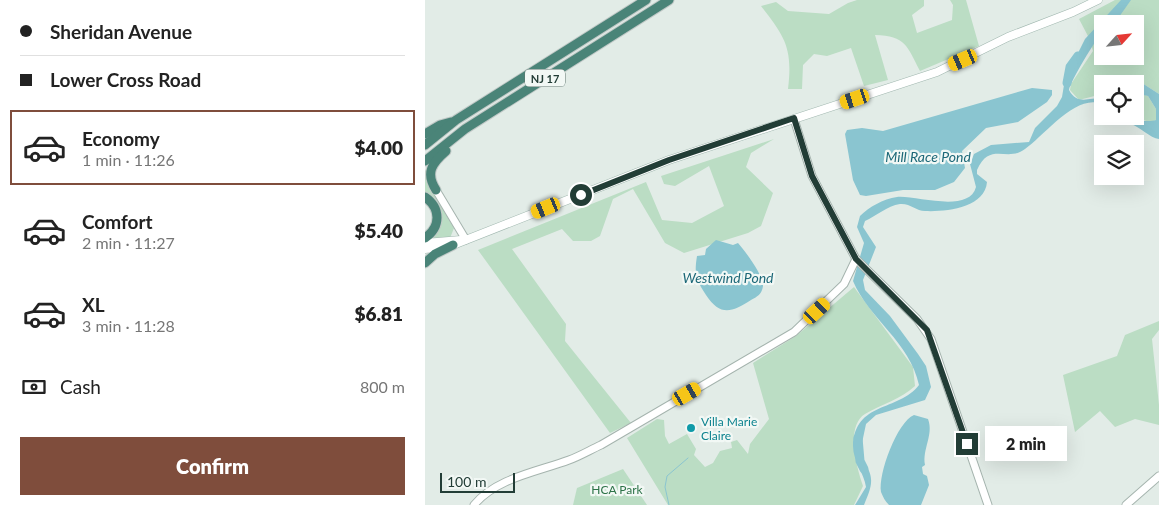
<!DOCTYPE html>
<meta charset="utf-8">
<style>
:root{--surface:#fff;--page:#f2f2f2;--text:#222;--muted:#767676;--line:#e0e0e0;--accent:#7f4d3c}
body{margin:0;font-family:Lato,sans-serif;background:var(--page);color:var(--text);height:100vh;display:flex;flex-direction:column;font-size:19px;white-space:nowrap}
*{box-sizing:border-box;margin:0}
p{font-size:16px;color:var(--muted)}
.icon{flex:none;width:28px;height:28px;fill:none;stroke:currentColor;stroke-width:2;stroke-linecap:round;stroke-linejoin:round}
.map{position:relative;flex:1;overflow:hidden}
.panel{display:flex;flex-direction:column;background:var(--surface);width:425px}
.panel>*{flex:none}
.guide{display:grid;align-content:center;height:110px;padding:0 20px;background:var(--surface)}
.needle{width:32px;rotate:63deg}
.buttons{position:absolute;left:669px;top:15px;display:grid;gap:10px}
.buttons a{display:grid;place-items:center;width:50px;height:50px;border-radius:0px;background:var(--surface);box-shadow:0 5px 20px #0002;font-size:25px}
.scale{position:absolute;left:15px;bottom:12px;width:75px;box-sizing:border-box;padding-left:5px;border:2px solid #223d36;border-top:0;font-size:14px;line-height:18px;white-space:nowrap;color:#223d36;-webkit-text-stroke:4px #f2f8f5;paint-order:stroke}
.end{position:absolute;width:22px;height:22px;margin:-11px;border:6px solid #223d36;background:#fff;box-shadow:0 0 0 2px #fff}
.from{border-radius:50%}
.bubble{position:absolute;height:35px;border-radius:0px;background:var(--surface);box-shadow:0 5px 20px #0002;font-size:16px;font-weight:800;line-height:35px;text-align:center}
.car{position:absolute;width:15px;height:30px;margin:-15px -8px;border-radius:6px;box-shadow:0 0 4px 1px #0007;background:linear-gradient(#f5c518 24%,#345 0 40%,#f5c518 0 76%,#345 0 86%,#f5c518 0)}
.guide b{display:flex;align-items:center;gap:18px;height:48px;font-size:19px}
.guide b+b{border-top:1px solid var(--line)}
.guide i{width:12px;height:12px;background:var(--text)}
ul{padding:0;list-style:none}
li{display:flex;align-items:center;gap:15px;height:75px;margin:0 10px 8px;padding:0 10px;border:2px solid transparent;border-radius:0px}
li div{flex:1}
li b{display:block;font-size:19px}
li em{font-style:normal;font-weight:800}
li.current{border-color:var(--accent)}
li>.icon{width:45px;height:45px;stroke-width:1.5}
.pay{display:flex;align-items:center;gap:12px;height:55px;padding:0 20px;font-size:19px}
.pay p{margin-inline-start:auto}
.cta{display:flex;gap:10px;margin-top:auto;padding:10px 20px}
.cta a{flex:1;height:58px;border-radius:0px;background:var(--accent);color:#fff;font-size:20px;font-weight:800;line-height:58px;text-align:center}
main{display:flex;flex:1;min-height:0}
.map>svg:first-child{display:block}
.green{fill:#bbddc4;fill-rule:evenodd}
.water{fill:#8ac5d0}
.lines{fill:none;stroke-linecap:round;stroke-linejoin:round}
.stream{stroke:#8ac5d0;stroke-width:1}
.river{stroke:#8ac5d0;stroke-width:9}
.tertiary-casing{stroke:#a5b4ae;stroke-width:9}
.secondary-casing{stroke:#a0b7af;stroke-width:9}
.trunk-casing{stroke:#c1c9c7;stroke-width:11}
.tertiary{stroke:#fff;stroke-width:7}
.secondary{stroke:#fff;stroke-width:8}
.trunk{stroke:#4a8478;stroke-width:9}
.route{stroke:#223d36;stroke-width:6}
.culture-dot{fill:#0f9aa8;stroke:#f2f8f5;stroke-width:2}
.labels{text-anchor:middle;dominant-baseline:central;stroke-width:4.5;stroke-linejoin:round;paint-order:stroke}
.shield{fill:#f2f8f5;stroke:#60756f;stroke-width:1}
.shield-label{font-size:11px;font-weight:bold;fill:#223d36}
.culture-label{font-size:12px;fill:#0d838f;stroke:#f2f8f5;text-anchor:start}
.park-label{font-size:12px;fill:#2d7348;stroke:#f2f8f5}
.water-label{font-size:14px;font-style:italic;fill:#1d6878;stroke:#f2f8f5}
</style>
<main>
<section class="panel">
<div class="guide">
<b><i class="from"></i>Sheridan Avenue</b>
<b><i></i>Lower Cross Road</b>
</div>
<ul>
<li class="current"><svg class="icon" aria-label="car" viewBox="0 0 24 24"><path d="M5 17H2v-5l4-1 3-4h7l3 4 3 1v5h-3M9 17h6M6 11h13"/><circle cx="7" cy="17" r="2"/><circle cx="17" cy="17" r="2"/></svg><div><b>Economy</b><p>1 min · 11:26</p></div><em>$4.00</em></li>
<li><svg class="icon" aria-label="car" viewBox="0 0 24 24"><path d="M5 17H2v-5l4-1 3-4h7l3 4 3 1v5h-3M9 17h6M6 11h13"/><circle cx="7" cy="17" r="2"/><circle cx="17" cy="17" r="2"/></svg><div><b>Comfort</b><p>2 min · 11:27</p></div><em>$5.40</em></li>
<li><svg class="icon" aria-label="car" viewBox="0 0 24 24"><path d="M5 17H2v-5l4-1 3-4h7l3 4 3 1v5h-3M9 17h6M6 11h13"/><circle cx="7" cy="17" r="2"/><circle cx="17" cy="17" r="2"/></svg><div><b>XL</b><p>3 min · 11:28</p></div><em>$6.81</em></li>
</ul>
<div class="pay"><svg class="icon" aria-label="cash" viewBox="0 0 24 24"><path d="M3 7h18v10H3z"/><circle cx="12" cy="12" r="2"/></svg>Cash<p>800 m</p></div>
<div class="cta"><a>Confirm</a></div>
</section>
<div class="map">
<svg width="734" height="505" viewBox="0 0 734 505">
<rect width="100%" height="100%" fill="#e2ece7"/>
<g class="green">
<path d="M432,0H499V6L487,15L492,33L527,20L528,5L525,0H541L554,46L495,71C482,46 481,36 450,35L463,80L439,86L426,48L402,56L389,54L378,65L377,89H363C368,48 360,37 336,6L351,2L363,11L404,14L423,3Z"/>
<path d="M690,0H734V94L717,83L678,84L677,94L654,100L645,90L646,84L668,51L664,38L654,19ZM678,24H710V56H678Z"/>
<path d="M711,92L723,96L731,109L732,120L725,122L704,116H710Z"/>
<path d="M349,139L326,153L321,167L348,193L336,226L323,233L259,253L240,243L208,189L188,199L175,236L166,241H148L137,229L87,249L141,324L140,341L206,423L185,433L53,250L221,182L237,220L267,223L299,206L284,166L250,186L239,184L236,176Z"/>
<path d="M3,168L4,186L29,228L25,238L3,240L15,220L0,195V171Z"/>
<path d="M429,287L488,367L490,386C476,399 457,404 440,414C420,426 432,469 438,486L429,505H243L202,438L232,419L239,420L240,436L244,444L262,434L271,449L269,455L280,467L288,463L295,451L307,448L306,442L312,440L323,454L325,444L344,419L328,363L371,336Z"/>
<path d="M734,321V330L727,339L734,405V425L710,419L690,427L675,411L650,432L638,375L692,356L700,335Z"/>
<path d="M198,469L222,505H148L152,488Z"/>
</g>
<g class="water">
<path d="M696,0H706L689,24H678L677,33C672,37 645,82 644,90C652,105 663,98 677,98V104C651,93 619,136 600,149C582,163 565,141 552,170V174L562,182C560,208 520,212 500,211C491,211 485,203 475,204C462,206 451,216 440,221L438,227L451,247L438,280L440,290L465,316L493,354L501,366L506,387L500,400L451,415L441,424L437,443L432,450C433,457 436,459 440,464C451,479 445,490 439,505H430L441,487C439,473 428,461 428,446C430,401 473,412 494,385C485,342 444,319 428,281L439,243L432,227L435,216C444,207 458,199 472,197C490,195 544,214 551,187L545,164L549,154L566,145L604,142L610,128L632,106L637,97L640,79L660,39Z"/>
<path d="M717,83L734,94V139C725,138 715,127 706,124C698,121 694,123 688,116C701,116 720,124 731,120V109L723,96L710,93V85Z"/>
<path d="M607,88L627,90V95L622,102L593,122L561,128L537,151L540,168L529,182L510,190H478L441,196L435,195L428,180L420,134L422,130L437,128L458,131Z"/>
<path d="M291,240L308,245L313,243C320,251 339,276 338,286C337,294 332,297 326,300C306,313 295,316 281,295C271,279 269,275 272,256L280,255L281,249Z"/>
<path d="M489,415L503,419C509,435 497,449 500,465L497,467L498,474L502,476L504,485L496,505H464C460,501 458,497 456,492C453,474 472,422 489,415Z"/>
</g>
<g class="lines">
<path class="stream" d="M244,505L240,487L242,476L263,458"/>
<g class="river">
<path d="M642,83L645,67L653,56"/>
<path d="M433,438L435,461L439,469"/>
</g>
<defs>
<g id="tertiary">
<path d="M369,119L387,176L431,259L492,319L506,339L563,505"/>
<path d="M11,190L41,240"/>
<path d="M49,505C71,478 112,472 144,460C155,456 165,450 176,445L369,332L419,284L431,259"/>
<path d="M701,505L734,476"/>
</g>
<g id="secondary">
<path d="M0,243L36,240"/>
<path d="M0,249L28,245L244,160L512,72L583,37L648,12L673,0"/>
</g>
<g id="trunk">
<path d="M0,134L15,125L26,122"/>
<path d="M0,145L31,120L221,0"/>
<path d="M0,161L40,129L244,0"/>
<path d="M11,190C0,173 7,163 21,151"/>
<path d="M0,197C16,208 16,227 0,238"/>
<path d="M0,263L10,254L28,245"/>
</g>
</defs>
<use href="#tertiary" class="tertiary-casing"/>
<use href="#secondary" class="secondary-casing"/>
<use href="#trunk" class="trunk-casing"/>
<use href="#tertiary" class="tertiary"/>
<use href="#secondary" class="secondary"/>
<use href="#trunk" class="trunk"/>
</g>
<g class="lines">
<path class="route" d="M156,195L244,160L369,118L387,176L431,259L502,330L542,444"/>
</g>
<circle class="culture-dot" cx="266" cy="428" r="5"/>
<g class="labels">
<rect class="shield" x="100" y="69.5" width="40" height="17" rx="4"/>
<g class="shield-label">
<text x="120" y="78">NJ 17</text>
</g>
<g class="culture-label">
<text x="276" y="421">Villa Marie<tspan x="276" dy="14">Claire</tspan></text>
</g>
<g class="park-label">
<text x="192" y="489">HCA Park</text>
</g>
<g class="water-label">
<text x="503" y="156">Mill Race Pond</text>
<text x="303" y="277">Westwind Pond</text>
</g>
</g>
</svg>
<div class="buttons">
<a><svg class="needle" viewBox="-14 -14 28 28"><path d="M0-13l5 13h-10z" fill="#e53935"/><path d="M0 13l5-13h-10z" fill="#767676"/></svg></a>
<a><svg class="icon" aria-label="locate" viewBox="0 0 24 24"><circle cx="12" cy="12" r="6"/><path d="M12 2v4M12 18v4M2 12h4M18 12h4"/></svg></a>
<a><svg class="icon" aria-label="layers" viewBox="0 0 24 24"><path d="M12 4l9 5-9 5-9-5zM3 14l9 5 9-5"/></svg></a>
</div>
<div class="scale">100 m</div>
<i class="end from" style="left:156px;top:195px"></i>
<i class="end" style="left:542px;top:444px"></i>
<div class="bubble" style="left:560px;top:426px;width:82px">2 min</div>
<i class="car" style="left:538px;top:60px;rotate:247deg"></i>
<i class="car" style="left:430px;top:99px;rotate:252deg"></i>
<i class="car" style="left:121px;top:208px;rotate:248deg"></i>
<i class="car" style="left:392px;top:311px;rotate:47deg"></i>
<i class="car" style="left:262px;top:394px;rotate:60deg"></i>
</div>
</main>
